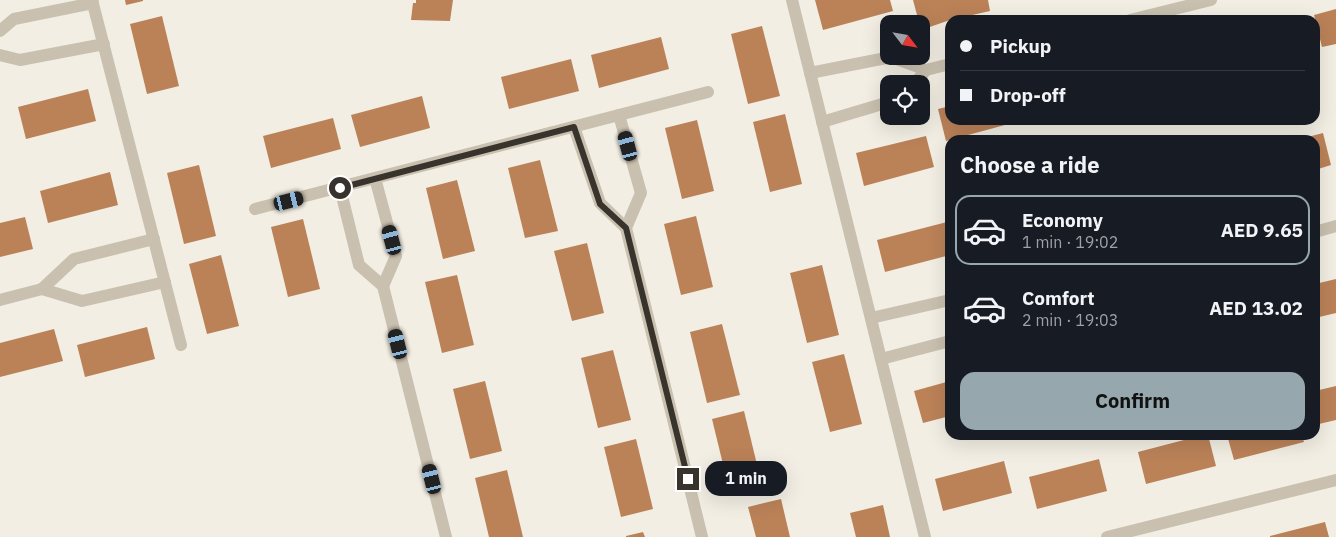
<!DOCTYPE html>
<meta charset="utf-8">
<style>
:root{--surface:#171b24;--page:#242831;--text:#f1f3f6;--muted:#9ea1a6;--line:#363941;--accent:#96a7ae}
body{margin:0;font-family:"IBM Plex Sans",sans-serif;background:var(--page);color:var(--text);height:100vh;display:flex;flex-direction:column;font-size:19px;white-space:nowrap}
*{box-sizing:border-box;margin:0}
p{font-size:16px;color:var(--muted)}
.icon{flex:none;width:28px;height:28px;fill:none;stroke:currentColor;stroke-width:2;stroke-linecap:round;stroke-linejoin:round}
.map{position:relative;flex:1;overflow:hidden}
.details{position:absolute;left:945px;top:135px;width:375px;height:305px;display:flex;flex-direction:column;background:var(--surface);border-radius:15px;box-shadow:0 5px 20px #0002}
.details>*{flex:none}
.guide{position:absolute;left:945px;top:15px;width:375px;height:110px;border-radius:15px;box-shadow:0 5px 20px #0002;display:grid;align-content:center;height:110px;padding:0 15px;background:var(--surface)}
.needle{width:32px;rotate:121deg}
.buttons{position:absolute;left:880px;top:15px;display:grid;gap:10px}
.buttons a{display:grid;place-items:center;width:50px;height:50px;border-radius:10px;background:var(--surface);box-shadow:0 5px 20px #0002;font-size:25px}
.end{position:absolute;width:22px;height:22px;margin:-11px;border:6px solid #39332d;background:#fff;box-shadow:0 0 0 2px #fff}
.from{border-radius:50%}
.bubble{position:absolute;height:35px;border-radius:15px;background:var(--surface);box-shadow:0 5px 20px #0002;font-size:16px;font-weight:800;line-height:35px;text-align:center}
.car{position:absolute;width:15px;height:30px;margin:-15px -8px;border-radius:6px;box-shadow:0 0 4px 1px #0007;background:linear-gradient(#222 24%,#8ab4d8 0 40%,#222 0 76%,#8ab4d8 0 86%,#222 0)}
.guide b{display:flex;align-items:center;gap:18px;height:48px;font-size:19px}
.guide b+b{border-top:1px solid var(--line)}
.guide i{width:12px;height:12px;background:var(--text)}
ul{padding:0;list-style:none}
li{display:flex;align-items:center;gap:15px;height:70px;margin:0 10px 8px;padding:0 5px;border:2px solid transparent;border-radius:15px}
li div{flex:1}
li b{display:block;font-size:19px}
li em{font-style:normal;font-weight:800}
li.on{border-color:var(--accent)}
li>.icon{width:45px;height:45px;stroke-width:1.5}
h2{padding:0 15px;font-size:22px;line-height:60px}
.primary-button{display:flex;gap:10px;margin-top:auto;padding:10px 15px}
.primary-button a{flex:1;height:58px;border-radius:15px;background:var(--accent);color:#111;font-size:20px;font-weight:800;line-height:58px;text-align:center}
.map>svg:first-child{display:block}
.building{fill:#bb8258}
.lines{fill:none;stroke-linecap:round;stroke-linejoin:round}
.minor{stroke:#c9c0af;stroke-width:12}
.route{stroke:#39332d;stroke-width:6}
</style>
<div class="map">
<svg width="1336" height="537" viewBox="0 0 1336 537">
<rect width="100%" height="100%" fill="#f2eee3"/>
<g class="building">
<path d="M125,0H143V1L126,5Z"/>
<path d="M416,0H453L450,21L411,20L413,3H416Z"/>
<path d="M815,0H890L893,11L823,30Z"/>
<path d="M913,0H988L990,11L950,20L921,30Z"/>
<path d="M1336,9V44L1322,47L1314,15Z"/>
<path d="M162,16L179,86L147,94L130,24Z"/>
<path d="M762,26L780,96L748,104L731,34Z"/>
<path d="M661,37L669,69L599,88L591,55Z"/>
<path d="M571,59L579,91L509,109L501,77Z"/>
<path d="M88,89L96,121L26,139L18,107Z"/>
<path d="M422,96L430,128L360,147L351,115Z"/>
<path d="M950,106V120H1016V122L946,141L938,109Z"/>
<path d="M785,114L802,184L770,192L753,122Z"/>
<path d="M333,118L341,149L271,168L263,136Z"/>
<path d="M697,120L714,191L682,199L665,128Z"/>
<path d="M1323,133L1331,165L1315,170V140L1300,139Z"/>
<path d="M926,136L934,167L864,186L856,153Z"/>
<path d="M540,160L558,231L525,238L508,168Z"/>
<path d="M199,165L216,236L184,244L167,173Z"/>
<path d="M110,172L118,205L48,223L40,191Z"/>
<path d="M457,180L475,251L443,259L426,188Z"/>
<path d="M696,216L713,287L681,295L664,224Z"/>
<path d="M25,217L33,249L0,257V223Z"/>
<path d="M303,219L320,289L288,297L271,227Z"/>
<path d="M947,222L950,235V255L885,272L877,240Z"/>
<path d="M587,243L604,313L572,321L554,251Z"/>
<path d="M221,255L239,326L207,334L189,264Z"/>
<path d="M822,265L839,335L807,343L790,273Z"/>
<path d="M457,275L474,345L442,353L425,282Z"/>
<path d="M1336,279V313L1315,318V284Z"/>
<path d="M722,324L740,395L707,403L690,332Z"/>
<path d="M147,327L155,359L85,377L77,345Z"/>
<path d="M54,329L63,361L0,377V343Z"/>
<path d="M613,350L631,420L598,428L581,358Z"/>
<path d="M844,354L862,424L830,432L812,362Z"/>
<path d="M485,381L502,451L470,459L453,389Z"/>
<path d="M950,381V416L923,423L914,391Z"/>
<path d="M1336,386V420L1319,424L1315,407V391Z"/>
<path d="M744,411L761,481L729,489L712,419Z"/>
<path d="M1203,435H1208L1216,466L1146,484L1138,452Z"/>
<path d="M1227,435H1302L1304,442L1234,460Z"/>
<path d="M636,439L653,509L621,517L604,447Z"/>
<path d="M1099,459L1107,491L1037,509L1029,477Z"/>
<path d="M1004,461L1012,493L943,511L935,479Z"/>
<path d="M507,470L523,537H489L475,478Z"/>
<path d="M781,499L790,537H756L748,507Z"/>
<path d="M883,505L890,537H856L850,513Z"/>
<path d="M1325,522L1329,537H1270V536Z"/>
<path d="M643,532L645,537H626V536Z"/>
</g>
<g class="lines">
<g class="minor">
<path d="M92,0L181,345"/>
<path d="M792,0L925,537"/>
<path d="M1130,20L1211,0"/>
<path d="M0,31L14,19L93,3"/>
<path d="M0,55L20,60L104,44"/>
<path d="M926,70L950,64"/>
<path d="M810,73L891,57L926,70L914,84"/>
<path d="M822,122L889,102"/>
<path d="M574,127L600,203L626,228L641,193L619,115"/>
<path d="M340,188L359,265L383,286L396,256L375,178"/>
<path d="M255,209L708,92"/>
<path d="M626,228L702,537"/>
<path d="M1315,232L1336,226"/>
<path d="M154,239L74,259L42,289L82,301L165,282"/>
<path d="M383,286L446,537"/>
<path d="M0,300L42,289"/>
<path d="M871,318L950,300"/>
<path d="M881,359L950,341"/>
<path d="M1107,537L1336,480"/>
</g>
</g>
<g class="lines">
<path class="route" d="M340,188L574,127L600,204L626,228L688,479"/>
</g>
</svg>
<div class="buttons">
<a><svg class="needle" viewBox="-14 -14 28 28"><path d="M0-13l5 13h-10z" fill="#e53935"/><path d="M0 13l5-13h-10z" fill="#9ea1a6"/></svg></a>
<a><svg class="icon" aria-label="locate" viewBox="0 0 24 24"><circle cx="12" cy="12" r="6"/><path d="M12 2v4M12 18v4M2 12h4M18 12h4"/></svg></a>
</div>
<i class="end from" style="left:340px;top:188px"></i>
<i class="end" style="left:688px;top:479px"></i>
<div class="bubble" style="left:705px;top:461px;width:82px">1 min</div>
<i class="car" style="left:628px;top:146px;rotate:345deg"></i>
<i class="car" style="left:289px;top:201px;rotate:76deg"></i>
<i class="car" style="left:392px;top:240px;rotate:345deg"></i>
<i class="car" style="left:398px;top:344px;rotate:346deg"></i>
<i class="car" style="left:432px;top:479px;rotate:346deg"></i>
<div class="guide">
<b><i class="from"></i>Pickup</b>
<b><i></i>Drop-off</b>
</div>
<section class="details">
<h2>Choose a ride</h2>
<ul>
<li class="on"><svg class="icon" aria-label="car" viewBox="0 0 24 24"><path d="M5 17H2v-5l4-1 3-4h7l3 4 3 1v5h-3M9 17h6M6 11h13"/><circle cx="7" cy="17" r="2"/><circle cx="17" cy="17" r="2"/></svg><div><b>Economy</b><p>1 min · 19:02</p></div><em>AED 9.65</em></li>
<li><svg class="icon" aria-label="car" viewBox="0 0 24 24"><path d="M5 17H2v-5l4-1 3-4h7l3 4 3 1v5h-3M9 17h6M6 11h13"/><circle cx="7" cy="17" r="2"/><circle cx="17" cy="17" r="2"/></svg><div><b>Comfort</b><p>2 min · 19:03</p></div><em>AED 13.02</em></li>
</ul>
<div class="primary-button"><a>Confirm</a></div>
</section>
</div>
